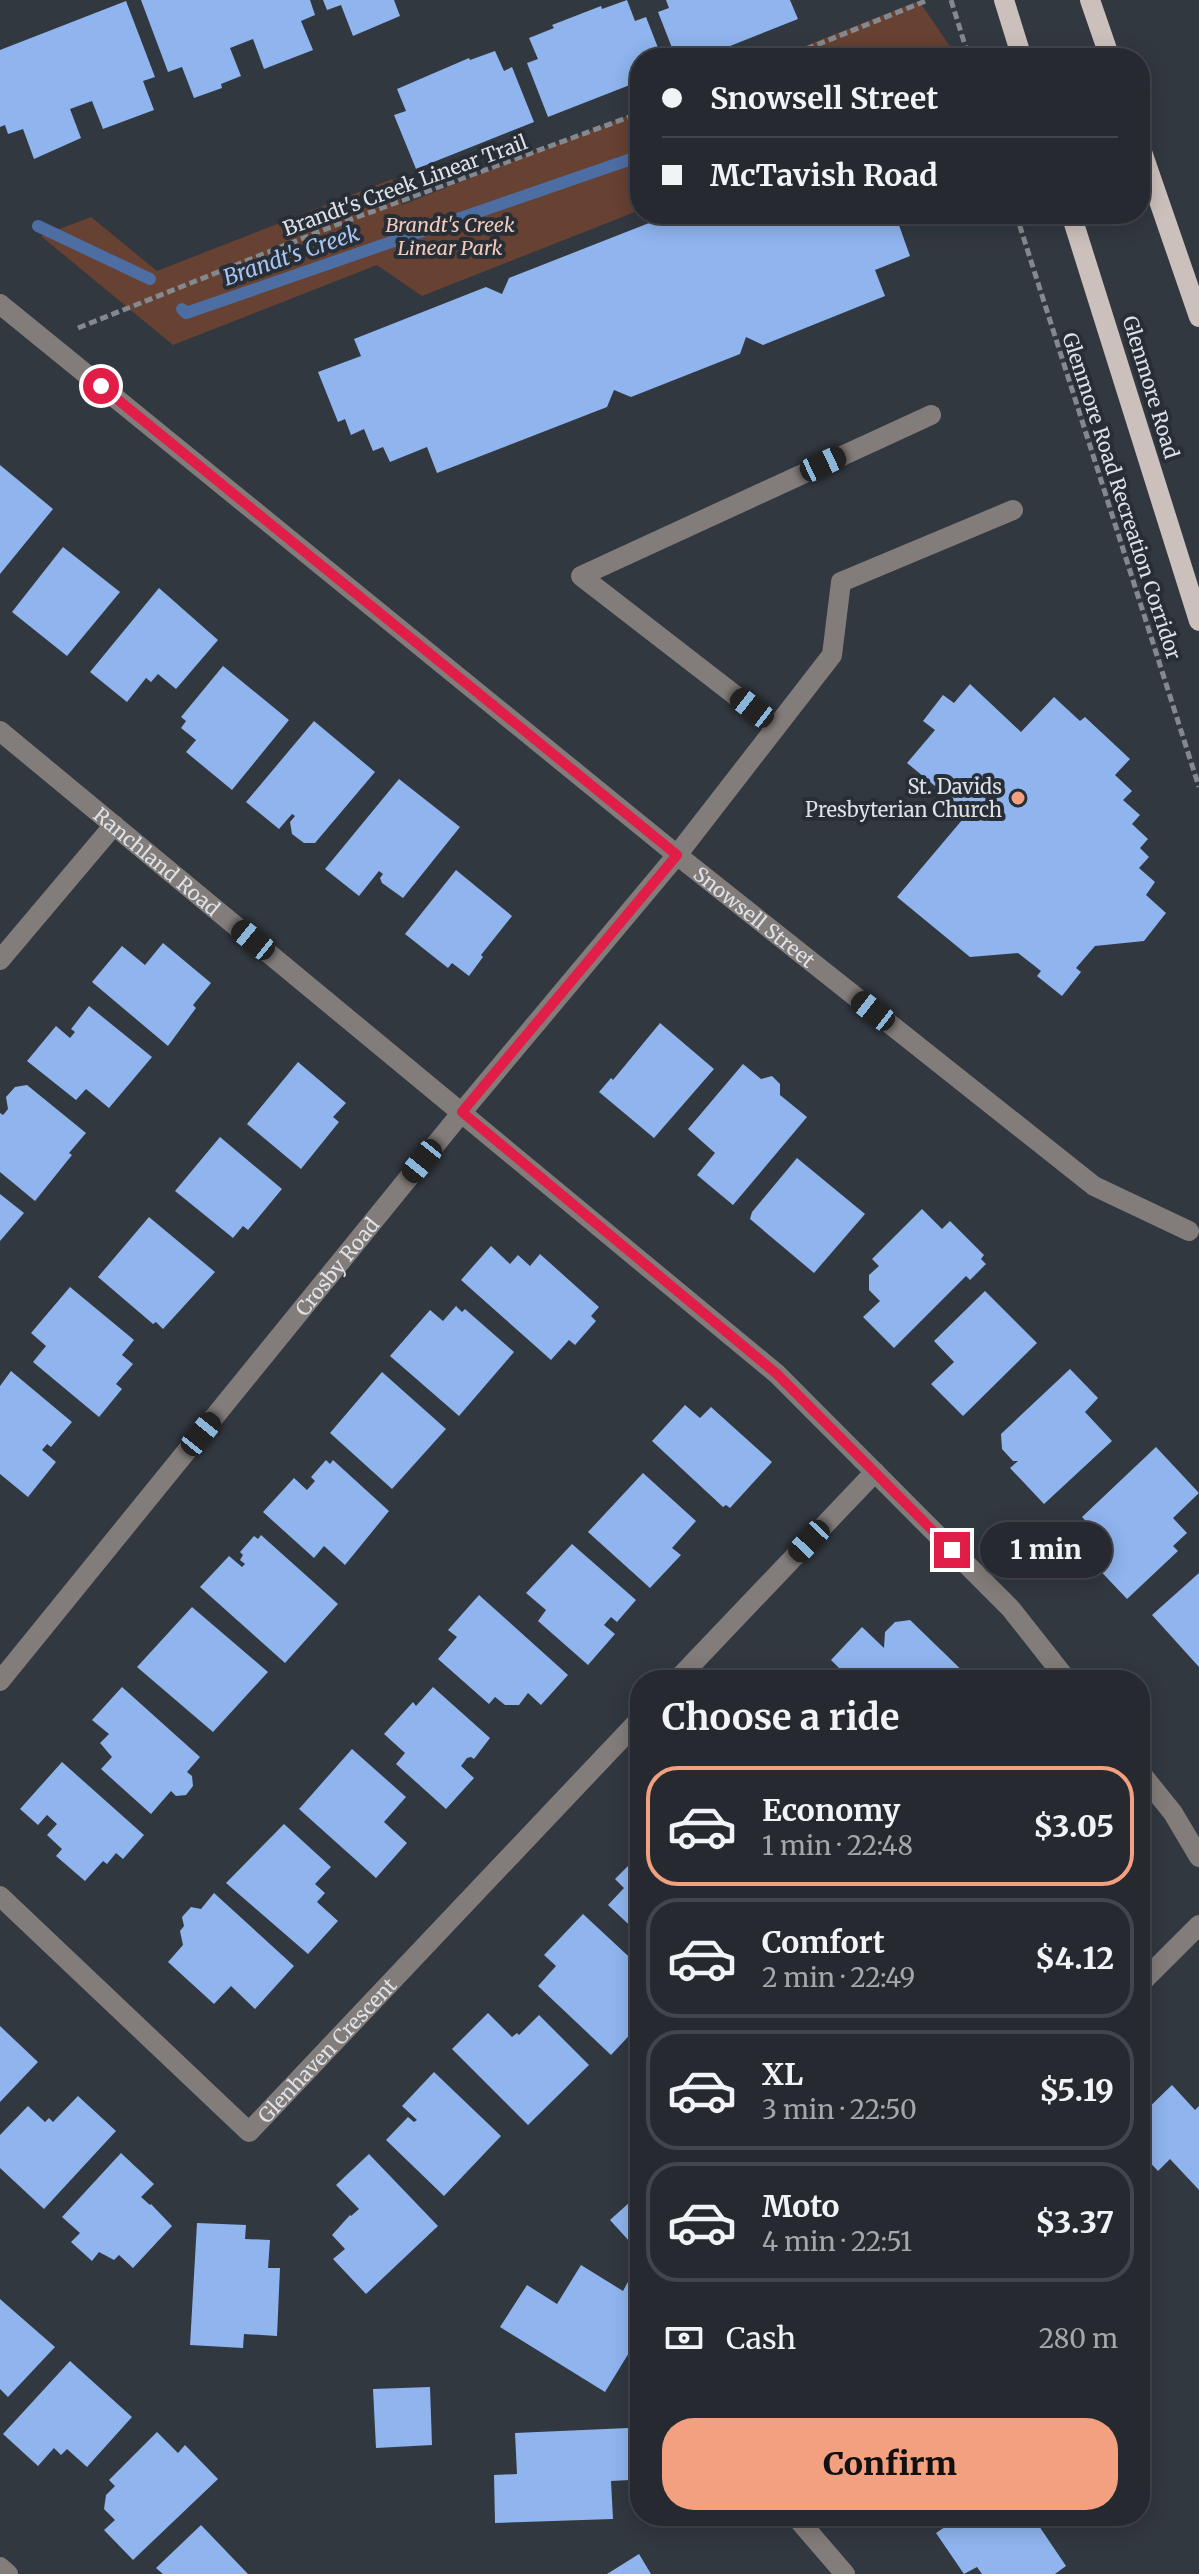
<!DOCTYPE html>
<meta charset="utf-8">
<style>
:root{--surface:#262a30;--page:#2e3238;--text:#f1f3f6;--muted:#a4a7ab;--line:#42464c;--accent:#f2a07f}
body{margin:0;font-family:Merriweather,serif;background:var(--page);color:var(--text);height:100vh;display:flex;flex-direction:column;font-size:30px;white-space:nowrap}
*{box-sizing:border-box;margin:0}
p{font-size:26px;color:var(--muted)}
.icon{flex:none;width:44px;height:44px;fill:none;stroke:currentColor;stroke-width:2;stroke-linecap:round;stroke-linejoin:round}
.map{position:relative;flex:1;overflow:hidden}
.side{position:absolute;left:630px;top:1670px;width:520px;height:856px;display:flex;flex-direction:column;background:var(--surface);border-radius:32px;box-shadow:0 4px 20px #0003,0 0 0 2px var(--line)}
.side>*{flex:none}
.top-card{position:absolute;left:630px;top:48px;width:520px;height:176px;border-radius:32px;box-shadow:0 4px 20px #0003,0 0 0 2px var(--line);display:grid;align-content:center;height:176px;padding:0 32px;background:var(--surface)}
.end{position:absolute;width:36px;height:36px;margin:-18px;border:10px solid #e11d48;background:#fff;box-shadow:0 0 0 4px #fff}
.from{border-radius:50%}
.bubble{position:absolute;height:56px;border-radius:28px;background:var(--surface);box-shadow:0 4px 20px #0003,0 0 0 2px var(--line);font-size:26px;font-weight:800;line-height:56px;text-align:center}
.car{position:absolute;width:24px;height:48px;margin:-24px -12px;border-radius:10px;box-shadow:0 0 6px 2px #0007;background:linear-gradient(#222 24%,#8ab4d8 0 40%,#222 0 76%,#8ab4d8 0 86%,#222 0)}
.top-card b{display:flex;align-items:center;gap:28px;height:76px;font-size:30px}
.top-card b+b{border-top:2px solid var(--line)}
.top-card i{width:20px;height:20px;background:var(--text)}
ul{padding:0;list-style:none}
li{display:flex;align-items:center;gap:24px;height:120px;margin:0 16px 12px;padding:0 16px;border:4px solid var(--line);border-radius:32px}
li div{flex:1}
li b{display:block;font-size:30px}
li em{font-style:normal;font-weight:800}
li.selected{border-color:var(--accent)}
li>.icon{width:72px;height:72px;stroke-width:1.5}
h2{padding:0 32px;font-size:36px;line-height:96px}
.pay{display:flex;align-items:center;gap:20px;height:88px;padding:0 32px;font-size:30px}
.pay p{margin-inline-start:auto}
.action{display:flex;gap:16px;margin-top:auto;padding:16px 32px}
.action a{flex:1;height:92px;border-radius:32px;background:var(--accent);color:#111;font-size:32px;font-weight:800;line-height:92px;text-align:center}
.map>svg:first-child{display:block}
.green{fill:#674132}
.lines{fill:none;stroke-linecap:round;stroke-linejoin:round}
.stream{stroke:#4c6ea3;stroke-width:12}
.building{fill:#8fb4ee}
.path{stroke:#84898f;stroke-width:5;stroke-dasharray:8 4;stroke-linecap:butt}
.minor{stroke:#827c7a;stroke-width:20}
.major{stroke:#ccc0bc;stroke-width:20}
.route{stroke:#e11d48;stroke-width:10}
.poi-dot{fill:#f2a07f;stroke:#282e36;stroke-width:3}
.labels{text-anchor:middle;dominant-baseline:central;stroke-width:8;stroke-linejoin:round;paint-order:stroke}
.street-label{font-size:20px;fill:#dee2e7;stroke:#282e36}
.park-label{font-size:20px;font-style:italic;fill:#f2cbbc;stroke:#282e36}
.poi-label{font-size:20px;fill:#dee2e7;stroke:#282e36;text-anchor:end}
.water-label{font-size:22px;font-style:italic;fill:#a7c5f3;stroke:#282e36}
</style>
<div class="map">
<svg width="1199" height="2574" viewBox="0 0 1199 2574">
<rect width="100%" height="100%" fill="#323840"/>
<g class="green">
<path d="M919,1L958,58H774Z"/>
<path d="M640,111V210L422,296L377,265L173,345L41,236L91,217L157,271L392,179L402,205Z"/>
</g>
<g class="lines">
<g class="stream">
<path d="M937,58L944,56"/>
<path d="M38,226L150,279"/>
<path d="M182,309L186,313L640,156"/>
</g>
</g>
<g class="building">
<path d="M141,0H310L315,15L301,21L313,50L264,69L253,39L230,48L241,76L221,84L222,88L194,98L182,67L168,72Z"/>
<path d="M323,0H394L400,16L353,36L341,5L327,10Z"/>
<path d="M627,0L635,21L646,17L662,58H640V81L548,117L527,63L538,59L529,38L554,28L552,25L601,6L602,9Z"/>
<path d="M666,0H790L798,19L700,58H676L658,12L669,8Z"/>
<path d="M126,1L155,77L143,81L154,110L103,129L92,101L70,109L81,138L34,159L23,129L8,134L5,125L0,127V50Z"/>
<path d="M495,51L504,71L512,67L534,122L416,169L394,115L406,111L397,89L469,58L470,60Z"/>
<path d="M672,214H692L698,217L700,214H895L910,256L875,270L885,296L763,345L746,337L740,354L631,397L614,390L607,407L437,473L427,447L390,462L383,447L373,451L364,429L351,435L345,419L338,422L318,372L361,356L354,339L486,287L502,294L509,278Z"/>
<path d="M0,465L53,509L0,574Z"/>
<path d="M63,547L120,592L67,656L12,612Z"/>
<path d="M159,588L218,640L176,689L158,674L151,682L146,678L127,702L90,672Z"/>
<path d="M223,666L289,720L232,790L186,752L196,740L181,728L186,721L181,717Z"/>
<path d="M970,684L1021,732L1054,697L1080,721L1085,717L1130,759L1115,775L1132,791L1123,800L1140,815L1132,824L1148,839L1140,848L1149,857L1139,868L1155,882L1146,895L1166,913L1144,941L1095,946L1076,968L1081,972L1062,996L1037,976L1041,971L1018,953L970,957L897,897L968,813L907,763L935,730L923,721L943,695L954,703Z"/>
<path d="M314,721L375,772L315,843H304L292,834L290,822L295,816L292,814L279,829L246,802Z"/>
<path d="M399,779L460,827L403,898L382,883L380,878L383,874L379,871L359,896L325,869Z"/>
<path d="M456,870L512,916L481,955L483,957L469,976L452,963L448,968L405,934Z"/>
<path d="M163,943L211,983L193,1005L196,1008L168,1046L92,982L122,946L145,965Z"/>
<path d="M89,1006L152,1057L109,1108L86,1089L76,1100L27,1061L56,1026L70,1038L75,1032L71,1029Z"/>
<path d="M660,1023L714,1069L654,1138L599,1092L611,1078L613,1080Z"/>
<path d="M298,1062L346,1103L333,1117L339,1122L301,1169L247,1124Z"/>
<path d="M743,1064L761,1079L772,1076L780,1084V1095L807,1117L733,1205L697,1175L715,1153L688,1129Z"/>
<path d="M27,1085L86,1133L69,1153L72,1155L35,1201L0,1172V1113L3,1115L8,1109L6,1097L15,1087Z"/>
<path d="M220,1137L282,1189L248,1230L243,1226L233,1238L175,1191Z"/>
<path d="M797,1158L865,1214L814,1273L750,1219L752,1212Z"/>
<path d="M0,1194L24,1213L0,1241Z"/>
<path d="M922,1209L942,1229L950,1221L984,1255L981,1259L986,1264L970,1280L966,1276L894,1348L863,1317L880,1301L869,1290V1275L879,1266L872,1259Z"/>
<path d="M149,1217L215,1272L163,1329L156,1322L153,1324L98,1277Z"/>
<path d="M491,1246L510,1264L518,1255L530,1266L540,1254L599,1307L591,1316L596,1321L575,1345L569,1340L551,1360L461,1280Z"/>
<path d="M70,1287L134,1340L122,1355L133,1364L116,1384L122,1389L99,1417L33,1362L46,1346L31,1333Z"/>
<path d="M985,1291L1037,1343L963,1416L931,1384L954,1362L934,1341Z"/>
<path d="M456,1306L462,1312L465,1309L514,1352L459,1416L390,1356L430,1310L443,1321Z"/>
<path d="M1070,1369L1098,1398L1085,1412L1112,1441L1044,1504L1010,1468L1018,1461H1013L1002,1449L1001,1434Z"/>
<path d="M11,1371L72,1422L51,1447L47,1444L42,1450L56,1462L28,1497L0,1474V1386Z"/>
<path d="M382,1372L446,1429L392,1489L330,1433Z"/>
<path d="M685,1405L700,1418L711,1407L772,1462L730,1508L726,1505L723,1507L652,1441Z"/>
<path d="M1156,1447L1199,1493L1173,1518L1187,1533L1173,1546L1178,1551L1127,1599L1091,1561L1095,1558L1082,1545L1096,1532L1082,1517Z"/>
<path d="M326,1460L330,1464L333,1460L389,1511L345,1565L324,1546L314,1558L263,1512L294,1478L307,1490L315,1481L311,1477Z"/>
<path d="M643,1473L696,1521L672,1548L681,1555L650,1588L588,1532Z"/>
<path d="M261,1535L338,1604L285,1663L200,1587L229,1556L242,1567L245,1564L240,1560L243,1555L240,1552L254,1536L258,1539Z"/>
<path d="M572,1544L636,1600L617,1622L611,1617L604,1625L615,1634L588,1665L538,1621L546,1610L526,1593Z"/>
<path d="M1199,1573V1667L1152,1615Z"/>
<path d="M479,1595L568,1675L541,1705L528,1693L519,1705H505L495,1697L489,1704L438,1659L457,1637L448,1630Z"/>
<path d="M192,1607L268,1672L213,1732L137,1667Z"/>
<path d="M910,1620L972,1680H851L831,1660L862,1627L884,1648L885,1632L895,1622Z"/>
<path d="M122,1687L200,1757L187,1772L192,1776L193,1786L186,1795L176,1796L171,1791L151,1814L101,1769L112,1757L100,1743L109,1734L92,1720Z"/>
<path d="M433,1687L490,1738L474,1759L471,1757L467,1758L461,1766L474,1778L446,1809L396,1764L405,1753L384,1734L413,1702L416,1706Z"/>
<path d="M352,1749L406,1797L384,1822L407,1843L376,1878L299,1809Z"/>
<path d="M62,1762L144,1835L123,1859L116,1853L107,1864L103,1861L85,1881L56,1856L62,1849L47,1835L57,1824L47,1815L38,1825L20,1809Z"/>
<path d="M284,1824L331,1867L315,1884L325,1893L317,1902L338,1921L308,1954L226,1883Z"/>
<path d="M640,1858V1935L608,1905L624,1888L615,1879L632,1862L635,1864Z"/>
<path d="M214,1893L294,1966L255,2009L231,1986L214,2004L168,1962L183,1945L180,1931L184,1926L182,1917L191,1907L201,1909Z"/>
<path d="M583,1914L640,1967V2024L611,2055L538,1986L556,1966L544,1955Z"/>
<path d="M488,2013L512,2037L517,2033L519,2035L539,2015L589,2065L528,2125L452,2049Z"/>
<path d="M0,2026L38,2062L0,2102Z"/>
<path d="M434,2072L501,2136L444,2196L386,2140L408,2117L414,2122L417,2120L402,2106Z"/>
<path d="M1172,2085L1195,2110L1199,2106V2190L1170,2159L1158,2171L1140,2152V2116Z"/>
<path d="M78,2096L116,2131L44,2209L0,2168V2135L28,2106L45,2122L49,2118L53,2122Z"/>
<path d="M121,2153L154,2184L141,2197L150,2205L151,2204L172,2226L133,2268L119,2255L114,2260L99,2252L92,2261L71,2242L80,2233L62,2217Z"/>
<path d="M369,2154L438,2226L366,2294L333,2259L345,2249L332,2235L350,2215L351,2216L359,2209L336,2185Z"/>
<path d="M640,2165V2188L628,2175Z"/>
<path d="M640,2193V2253L610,2220Z"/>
<path d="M197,2223L246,2225L245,2239L270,2240L268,2268H280L277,2336L244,2334L243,2348L190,2345Z"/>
<path d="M581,2265L623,2291L629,2280L640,2286V2346L635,2343L605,2392L500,2327L527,2285L557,2304Z"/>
<path d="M0,2299L55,2347L8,2397L0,2389Z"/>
<path d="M70,2361L132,2417L87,2467L67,2449L61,2455L54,2448L38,2466L3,2434Z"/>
<path d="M430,2387L432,2445L376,2448L373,2389Z"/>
<path d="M628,2428L630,2480L611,2481L613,2519L495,2523L494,2475L517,2474L515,2433Z"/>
<path d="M157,2432L178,2453L185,2445L218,2479L133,2560L104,2530L115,2520L104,2509L106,2495L115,2486L109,2480Z"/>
<path d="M961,2516H1048L1050,2518L1039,2526L1066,2566L1055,2574H982L977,2567L964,2574L936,2533Z"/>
<path d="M201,2525L248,2574H163L156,2568Z"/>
<path d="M639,2554L651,2574H607Z"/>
</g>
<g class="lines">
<g class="path">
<path d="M951,0L969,58"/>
<path d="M784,58L928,0"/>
<path d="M1016,214L1199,787"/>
<path d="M78,328L341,223L640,113"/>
</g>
<g class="minor">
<path id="s1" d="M0,304L677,855L1094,1186L1189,1231"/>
<path d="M776,727L581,576L931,415"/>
<path id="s2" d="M0,731L777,1374L1011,1609L1067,1680"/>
<path d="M0,960L114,825"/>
<path d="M677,1680L875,1472"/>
<path id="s3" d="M0,1681L462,1112L677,855L832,655L841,582L1013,510"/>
<path d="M1140,1772L1173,1813L1199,1857"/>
<path id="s4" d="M0,1896L249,2132L640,1719"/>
<path d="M1140,1984L1199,1925"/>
<path d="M795,2516L845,2574"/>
<path d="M0,2567L8,2574"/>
</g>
<g class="major">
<path d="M1004,0L1022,58"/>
<path d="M1090,0L1110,58"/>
<path d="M1140,146L1199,317"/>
<path d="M1071,214L1199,621"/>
</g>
</g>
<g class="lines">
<path class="route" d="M101,386L677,855L462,1112L777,1374L952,1550"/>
</g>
<circle class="poi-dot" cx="1018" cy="798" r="8"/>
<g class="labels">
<g class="street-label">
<text transform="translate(405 185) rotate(-20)">Brandt's Creek Linear Trail</text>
<text transform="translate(1151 387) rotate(73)">Glenmore Road</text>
<text transform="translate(1122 496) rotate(72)">Glenmore Road Recreation Corridor</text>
<text stroke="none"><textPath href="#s2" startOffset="204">Ranchland Road</textPath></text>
<text stroke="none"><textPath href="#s1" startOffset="972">Snowsell Street</textPath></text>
<text stroke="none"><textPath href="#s3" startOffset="534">Crosby Road</textPath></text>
<text stroke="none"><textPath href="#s4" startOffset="456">Glenhaven Crescent</textPath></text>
</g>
<g class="park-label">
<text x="450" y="224">Brandt's Creek<tspan x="450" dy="23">Linear Park</tspan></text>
</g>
<g class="poi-label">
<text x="1002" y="786">St. Davids<tspan x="1002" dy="23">Presbyterian Church</tspan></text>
</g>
<g class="water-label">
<text transform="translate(291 255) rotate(-19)">Brandt's Creek</text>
</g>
</g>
</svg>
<i class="end from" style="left:101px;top:386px"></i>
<i class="end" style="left:952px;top:1550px"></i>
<div class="bubble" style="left:980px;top:1522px;width:132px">1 min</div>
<i class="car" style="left:823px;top:464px;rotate:65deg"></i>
<i class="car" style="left:752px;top:708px;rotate:308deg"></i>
<i class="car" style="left:253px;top:940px;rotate:309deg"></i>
<i class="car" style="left:873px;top:1011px;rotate:308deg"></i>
<i class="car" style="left:422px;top:1161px;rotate:219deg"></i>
<i class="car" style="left:201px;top:1434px;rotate:39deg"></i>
<i class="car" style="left:809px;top:1541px;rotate:223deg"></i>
<div class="top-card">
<b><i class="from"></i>Snowsell Street</b>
<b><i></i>McTavish Road</b>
</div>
<section class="side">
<h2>Choose a ride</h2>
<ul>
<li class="selected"><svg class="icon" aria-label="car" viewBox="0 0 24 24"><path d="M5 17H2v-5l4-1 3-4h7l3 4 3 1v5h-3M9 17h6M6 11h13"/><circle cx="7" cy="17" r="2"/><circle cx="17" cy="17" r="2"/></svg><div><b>Economy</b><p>1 min · 22:48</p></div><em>$3.05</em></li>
<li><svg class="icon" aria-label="car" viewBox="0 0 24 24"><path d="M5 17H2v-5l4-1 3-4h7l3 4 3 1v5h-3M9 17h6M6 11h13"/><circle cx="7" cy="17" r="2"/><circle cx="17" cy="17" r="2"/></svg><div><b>Comfort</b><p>2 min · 22:49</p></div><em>$4.12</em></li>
<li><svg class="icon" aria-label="car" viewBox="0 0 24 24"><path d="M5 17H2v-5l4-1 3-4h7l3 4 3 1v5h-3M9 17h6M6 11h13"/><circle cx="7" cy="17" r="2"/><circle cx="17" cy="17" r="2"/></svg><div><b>XL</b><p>3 min · 22:50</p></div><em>$5.19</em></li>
<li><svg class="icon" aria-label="car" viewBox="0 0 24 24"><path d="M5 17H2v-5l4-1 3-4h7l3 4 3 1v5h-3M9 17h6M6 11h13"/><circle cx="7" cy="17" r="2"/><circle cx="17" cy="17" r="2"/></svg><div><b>Moto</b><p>4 min · 22:51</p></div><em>$3.37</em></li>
</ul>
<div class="pay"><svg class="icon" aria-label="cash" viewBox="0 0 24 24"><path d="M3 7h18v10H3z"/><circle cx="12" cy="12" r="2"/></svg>Cash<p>280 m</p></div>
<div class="action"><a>Confirm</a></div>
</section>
</div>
